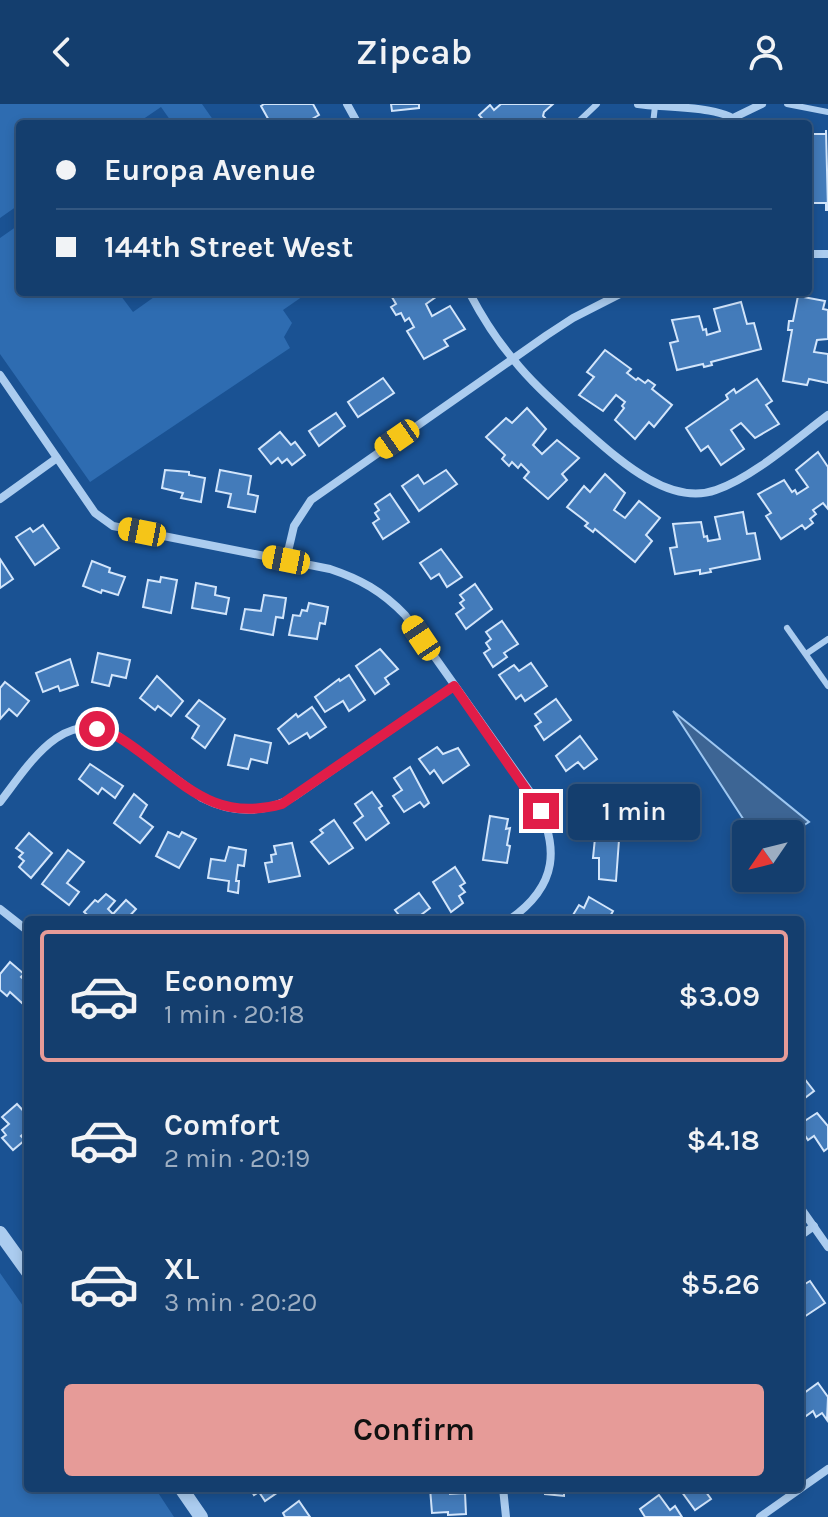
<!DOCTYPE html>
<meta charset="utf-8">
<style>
:root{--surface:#143e6e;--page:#214976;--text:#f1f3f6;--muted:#9daec2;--line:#335781;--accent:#e69b98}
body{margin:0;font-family:Karla,sans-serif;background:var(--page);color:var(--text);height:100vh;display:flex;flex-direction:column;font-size:30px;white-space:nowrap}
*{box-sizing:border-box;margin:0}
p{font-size:26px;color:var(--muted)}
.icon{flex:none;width:44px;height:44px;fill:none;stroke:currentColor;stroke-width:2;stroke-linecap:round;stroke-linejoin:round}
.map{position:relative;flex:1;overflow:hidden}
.details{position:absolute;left:24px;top:812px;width:780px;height:576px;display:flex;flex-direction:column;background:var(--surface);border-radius:8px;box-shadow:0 4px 12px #0003,0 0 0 2px var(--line)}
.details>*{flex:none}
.hud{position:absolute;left:16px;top:16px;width:796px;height:176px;border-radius:8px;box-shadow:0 4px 12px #0003,0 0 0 2px var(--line);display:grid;align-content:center;height:176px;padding:0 40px;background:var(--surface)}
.needle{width:52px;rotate:235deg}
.tools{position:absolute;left:732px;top:716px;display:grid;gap:16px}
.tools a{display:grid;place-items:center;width:72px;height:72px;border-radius:8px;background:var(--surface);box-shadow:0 4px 12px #0003,0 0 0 2px var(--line);font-size:40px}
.end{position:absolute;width:36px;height:36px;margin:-18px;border:10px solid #e11d48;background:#fff;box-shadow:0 0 0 4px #fff}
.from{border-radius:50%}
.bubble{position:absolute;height:56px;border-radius:8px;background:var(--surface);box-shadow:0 4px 12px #0003,0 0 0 2px var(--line);font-size:26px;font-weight:600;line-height:56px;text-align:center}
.car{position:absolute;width:24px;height:48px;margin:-24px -12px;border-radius:10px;box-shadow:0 0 6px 2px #0007;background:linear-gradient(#f5c518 24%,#345 0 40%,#f5c518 0 76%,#345 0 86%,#f5c518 0)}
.hud b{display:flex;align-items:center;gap:28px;height:76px;font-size:30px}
.hud b+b{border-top:2px solid var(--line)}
.hud i{width:20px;height:20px;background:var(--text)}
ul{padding:14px 0 0;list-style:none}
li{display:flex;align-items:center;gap:24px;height:132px;margin:0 16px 12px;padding:0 24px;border:4px solid transparent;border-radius:8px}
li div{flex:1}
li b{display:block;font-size:30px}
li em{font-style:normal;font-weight:600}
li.current{border-color:var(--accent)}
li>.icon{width:72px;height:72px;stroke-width:1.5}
.button{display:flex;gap:16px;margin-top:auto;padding:16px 40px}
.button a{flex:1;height:92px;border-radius:8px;background:var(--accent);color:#111;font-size:32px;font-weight:600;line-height:92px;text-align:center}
header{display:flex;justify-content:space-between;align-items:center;height:104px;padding:0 40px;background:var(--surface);font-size:36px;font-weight:600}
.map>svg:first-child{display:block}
.green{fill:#2e6cb1}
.water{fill:#3d6594;stroke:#9ec7f1;stroke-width:2}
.building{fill:#437bba;stroke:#d2e5fb;stroke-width:2}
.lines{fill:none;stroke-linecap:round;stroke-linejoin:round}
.service{stroke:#abccef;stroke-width:6}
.minor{stroke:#abccef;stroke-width:8}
.tertiary{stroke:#abccef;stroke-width:14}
.route{stroke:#e11d48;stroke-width:10}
</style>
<header><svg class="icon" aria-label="back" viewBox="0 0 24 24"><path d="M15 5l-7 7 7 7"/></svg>Zipcab<svg class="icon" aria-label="person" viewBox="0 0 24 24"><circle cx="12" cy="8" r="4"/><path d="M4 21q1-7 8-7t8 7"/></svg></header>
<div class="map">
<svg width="828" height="1413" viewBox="0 0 828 1413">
<rect width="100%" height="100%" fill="#1a5293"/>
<g class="green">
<path d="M0,0H202L216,20H173L161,3L136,20H20V100L0,114Z"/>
<path d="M20,120V188H118L133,208L157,191L155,188H309L283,206L292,219L284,233L290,244L90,378L0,250V134Z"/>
<path d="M0,1169L28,1209V1384H155L174,1413H0Z"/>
</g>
<path class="water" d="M673,607L809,718L790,730H753Z"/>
<g class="building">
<path d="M264,0H313L319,11L307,18L308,20H271L261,2Z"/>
<path d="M391,0H419V4L392,7Z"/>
<path d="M501,0H553L544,8L543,12L547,16L543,20H487L479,11L490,1L494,6Z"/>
<path d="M826,26L828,106H826V99H808V30H826Z"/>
<path d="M389,188H443L426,200L432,212L450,202L465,225L444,236L448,242L424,255L407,227L414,223L409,214L405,217L401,209L396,211L391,203L396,200Z"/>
<path d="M798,192L825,197L823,205L828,206V235L817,236L814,248L828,250V279L809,275L807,281L783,277L792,226H788L789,217H793Z"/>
<path d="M741,198L747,220L754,219L761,245L711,258L712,261L704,263L703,260L677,266L670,239L678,237L672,216L699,212L703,226L706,225L707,231L720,227L714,205Z"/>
<path d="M605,246L631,265L627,269L636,276L638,274L645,279L648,276L655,281L652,285L672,301L654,323L649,318L635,335L615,316L624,304L622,302L625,298L616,291L603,307L579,291L594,273L587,268Z"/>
<path d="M383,274L394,289L358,313L348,298Z"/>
<path d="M757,275L772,297L766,301L779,320L755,334L741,319L731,326L744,345L721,361L708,342L701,347L686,324L728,295L726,291L734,285L736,289Z"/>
<path d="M527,304L546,325L533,341L542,350L557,336L579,354L562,370L567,376L548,395L524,374L529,368L521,360L518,364L512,358L509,362L502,355L505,351L486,333L506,314L512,319Z"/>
<path d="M336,309L345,322L319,342L309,327Z"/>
<path d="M280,328L291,341L295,338L305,351L292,361L287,355L282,359L278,354L271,360L259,345Z"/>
<path d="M818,348L828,363V405L823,399L813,406L816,410L810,415L813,419L805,425L802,421L781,435L766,412L771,409L758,390L784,376L792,388L795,386L797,390L808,383L796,366Z"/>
<path d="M165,366L189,368V371L205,374L201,398L181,394L183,389L162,384Z"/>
<path d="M220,366L251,372L248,390L258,392L255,408L228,403L231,390L216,387Z"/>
<path d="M446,366L457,380L419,407L402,382L418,371L424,380Z"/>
<path d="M605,370L625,389L614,406L625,414L639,397L660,414L646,431L652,437L635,458L595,425L593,428L585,422L588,419L567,403L584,382L590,388Z"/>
<path d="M390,390L409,418L383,435L373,419L379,415L375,409L379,406L375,400Z"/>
<path d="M743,408L747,430L755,429L760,455L710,465L711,468L700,470V466L675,470L670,444L677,443L673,420L701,418L704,433L707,432L708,437L720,435L715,413Z"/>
<path d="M43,421L59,444L35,461L16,433L30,424L33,428Z"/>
<path d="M441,445L462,473L447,483L439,470L431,475L420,459Z"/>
<path d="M0,455L13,475L0,484Z"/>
<path d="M92,457L110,464L109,468L125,473L118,491L102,486L101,489L83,482Z"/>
<path d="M161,473L177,476L171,509L143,503L148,476L160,478Z"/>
<path d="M196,479L216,483L215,491L229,494L226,510L192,504Z"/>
<path d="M475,480L492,505L466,525L456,510L464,504L460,499L464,496L460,491Z"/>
<path d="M264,491L286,494L283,514L276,513L273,531L241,525L245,505L261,507Z"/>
<path d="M309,499L328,503L325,520L320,519L317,535L289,531L293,511L300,512L302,506L307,507Z"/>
<path d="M502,517L518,540L504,549L507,553L493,563L484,549L490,545L486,539L491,535L486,528Z"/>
<path d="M380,545L398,565L385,574L389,580L375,590L356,562Z"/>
<path d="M98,549L130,556L126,574L112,571L109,582L92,578Z"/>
<path d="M70,555L78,581L60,587L58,582L43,588L36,569Z"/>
<path d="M531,559L547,582L525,597L521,591L516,595L499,571L514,561L519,567Z"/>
<path d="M349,571L365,596L349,607L343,597L325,608L315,593L339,575L340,577Z"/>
<path d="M157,572L183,597L171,612L158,602L155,606L140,594Z"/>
<path d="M5,578L29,597L17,612L9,605L0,615V584Z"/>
<path d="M556,595L571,616L544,636L535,622L541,618L535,610Z"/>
<path d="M199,596L225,615L205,644L192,634L199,622L186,612Z"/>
<path d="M312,603L326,623L310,634L307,629L289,640L278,625L296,610L298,613Z"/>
<path d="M235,631L271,639L267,659L251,655L248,665L228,661Z"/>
<path d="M580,632L597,655L584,665L578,658L566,667L556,652Z"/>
<path d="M437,643L443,650L458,644L469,661L443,679L434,666L430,670L419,655Z"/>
<path d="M90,660L123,682L115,694L102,684L98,690L79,675Z"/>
<path d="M410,663L429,699L424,703L420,698L404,708L393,692L402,686L394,674Z"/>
<path d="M605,680L616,713L591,721L585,702L594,700L589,685Z"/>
<path d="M372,688L382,702L379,704L389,719L366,736L354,719L363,712L355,700Z"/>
<path d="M134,690L147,701L140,713L153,723L140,739L114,719Z"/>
<path d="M490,712L508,715L506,725L510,724L507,741L510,742L507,759L483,756Z"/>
<path d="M334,716L353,744L329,760L311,738L323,729L320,726Z"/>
<path d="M168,728L179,733L182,728L196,735L179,764L156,752Z"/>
<path d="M29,729L52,749L31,774L19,763L24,757L19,753L23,749L16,744Z"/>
<path d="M595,734L619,736L616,777L599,775V754H593Z"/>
<path d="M292,739L300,772L269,778L265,759L272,758L271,751L276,750L274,742Z"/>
<path d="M229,743L246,746L244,762L238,761L236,777H239L238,789L228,787L229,777L208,774L211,755L225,757Z"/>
<path d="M68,746L84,758L67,779L79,788L69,801L42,780Z"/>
<path d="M455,763L465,779L460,782L465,788L459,792L463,799L451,808L433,778Z"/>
<path d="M419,789L430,804L421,811L423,814L420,816H403L395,806Z"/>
<path d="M106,790L115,797L108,805L113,810L126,796L136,805L126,816H93L84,808L95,796L98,798Z"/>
<path d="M589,793L613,807L608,816H570L579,801L584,804Z"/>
<path d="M10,858L24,870L21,873L28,879V892L22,899L10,888L7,892L0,886V870Z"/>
<path d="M800,969L814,987L801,997L803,1000L800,1003Z"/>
<path d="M17,1000L28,1012V1026L21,1032L25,1036L13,1046L2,1034L6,1031L2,1026L9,1020L2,1013Z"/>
<path d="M817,1009L828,1022V1044L824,1047L814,1032L808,1036L800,1024V1020Z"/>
<path d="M810,1177L825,1199L804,1213L800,1208V1183Z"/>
<path d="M818,1279L828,1293L827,1316L822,1309L816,1313L813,1307L806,1312L800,1303V1292Z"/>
<path d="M250,1384H284L265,1397L259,1388L254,1391Z"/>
<path d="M430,1384H450V1390L465,1389L466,1410L448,1411V1408L432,1409Z"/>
<path d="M545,1384H579V1387L564,1385V1392L545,1390Z"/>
<path d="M679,1384H712L706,1388L711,1395L695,1406Z"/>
<path d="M659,1391L670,1406L675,1402L682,1413H645L640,1405Z"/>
<path d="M299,1397L310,1413H285L283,1409Z"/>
</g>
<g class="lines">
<g class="service">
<path d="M787,0L828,8"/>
<path d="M576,20L597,0"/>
<path d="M653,20L655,2"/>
<path d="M787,524L828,582"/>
<path d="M806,550L828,535"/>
</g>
<g class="minor">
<path d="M347,0L358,20"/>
<path d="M638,0C663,4 725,1 740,20"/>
<path d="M735,13L762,0"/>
<path d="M808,150H828"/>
<path d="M469,188C481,211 496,235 513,255C532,279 555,299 578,320C612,349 666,404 716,386C752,374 796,335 828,311"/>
<path d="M0,271L95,409L113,422L330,465C360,475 382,487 405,511L533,692C561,743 558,782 509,816"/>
<path d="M0,395L57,354"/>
<path d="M286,456L294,422L311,396L547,231L573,214L624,188"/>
<path d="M0,698C29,661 63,601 118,632L202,694C233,710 266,710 295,692L454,582"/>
<path d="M0,805L28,827"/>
<path d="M800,1103L828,1143"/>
<path d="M800,1132L814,1122"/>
<path d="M503,1384L506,1413"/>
<path d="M760,1413L828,1365"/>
</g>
<g class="tertiary">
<path d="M0,1129L28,1168"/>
<path d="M181,1384L201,1413"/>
</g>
</g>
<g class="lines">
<path class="route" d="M97,625C114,628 126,638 140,648C188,684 218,718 282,700L454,582L541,707"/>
</g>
</svg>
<div class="tools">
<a><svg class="needle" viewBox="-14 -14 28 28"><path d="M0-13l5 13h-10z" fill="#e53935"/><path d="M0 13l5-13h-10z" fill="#9daec2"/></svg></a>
</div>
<i class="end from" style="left:97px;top:625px"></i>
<i class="end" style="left:541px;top:707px"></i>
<div class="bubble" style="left:568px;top:680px;width:132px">1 min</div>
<i class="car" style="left:397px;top:335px;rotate:235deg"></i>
<i class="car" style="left:142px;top:428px;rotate:281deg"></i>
<i class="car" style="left:286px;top:456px;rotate:281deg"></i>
<i class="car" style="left:421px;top:534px;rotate:326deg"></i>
<div class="hud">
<b><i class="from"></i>Europa Avenue</b>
<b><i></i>144th Street West</b>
</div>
<section class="details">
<ul>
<li class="current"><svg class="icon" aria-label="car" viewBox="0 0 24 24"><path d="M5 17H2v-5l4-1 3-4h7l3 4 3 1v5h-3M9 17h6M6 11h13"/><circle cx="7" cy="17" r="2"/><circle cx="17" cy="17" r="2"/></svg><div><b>Economy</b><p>1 min · 20:18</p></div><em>$3.09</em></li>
<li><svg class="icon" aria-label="car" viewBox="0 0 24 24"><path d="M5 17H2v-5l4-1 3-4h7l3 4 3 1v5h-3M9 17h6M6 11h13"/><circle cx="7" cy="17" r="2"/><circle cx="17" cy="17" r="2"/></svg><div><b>Comfort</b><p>2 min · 20:19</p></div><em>$4.18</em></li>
<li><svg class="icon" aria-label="car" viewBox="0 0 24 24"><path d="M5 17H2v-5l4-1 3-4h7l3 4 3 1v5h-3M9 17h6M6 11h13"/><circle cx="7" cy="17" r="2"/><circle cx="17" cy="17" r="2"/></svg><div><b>XL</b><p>3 min · 20:20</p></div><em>$5.26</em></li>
</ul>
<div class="button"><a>Confirm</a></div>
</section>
</div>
